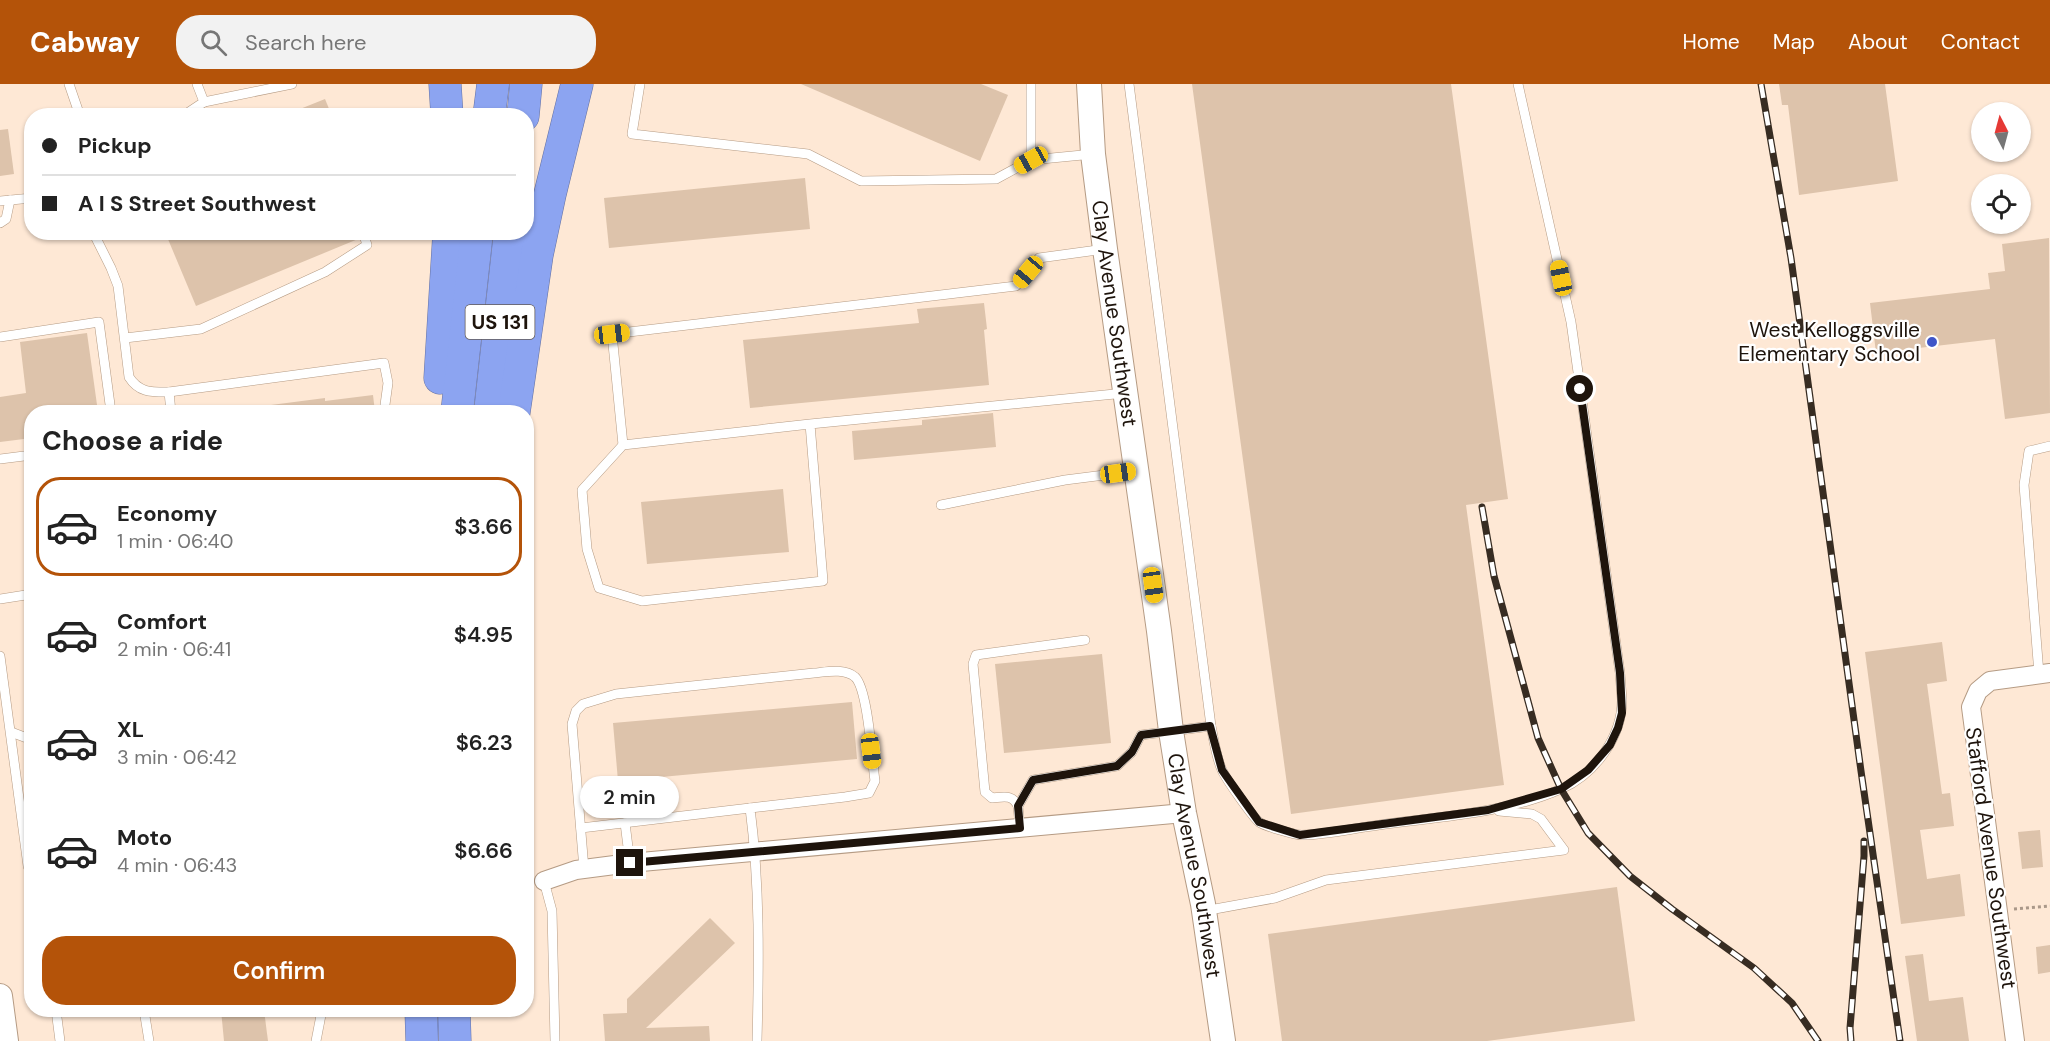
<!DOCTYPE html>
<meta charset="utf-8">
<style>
:root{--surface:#fff;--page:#f2f2f2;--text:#222;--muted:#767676;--line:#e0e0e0;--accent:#b45309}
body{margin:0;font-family:"DM Sans",sans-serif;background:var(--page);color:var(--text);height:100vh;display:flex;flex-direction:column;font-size:22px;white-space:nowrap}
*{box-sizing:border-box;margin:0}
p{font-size:20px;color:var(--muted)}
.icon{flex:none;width:33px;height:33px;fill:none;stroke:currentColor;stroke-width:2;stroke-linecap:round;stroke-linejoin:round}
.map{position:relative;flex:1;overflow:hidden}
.sheet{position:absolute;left:24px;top:321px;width:510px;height:612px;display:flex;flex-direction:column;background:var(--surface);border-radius:24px;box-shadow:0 2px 4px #0004}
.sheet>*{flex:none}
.banner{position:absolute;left:24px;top:24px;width:510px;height:132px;border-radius:24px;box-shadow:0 2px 4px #0004;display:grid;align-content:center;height:132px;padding:0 18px;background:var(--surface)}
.needle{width:39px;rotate:354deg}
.fabs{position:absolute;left:1971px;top:18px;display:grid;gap:12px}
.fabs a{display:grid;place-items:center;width:60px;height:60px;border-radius:50%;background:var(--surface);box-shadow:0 2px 4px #0004;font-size:30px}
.end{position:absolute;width:27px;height:27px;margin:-14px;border:8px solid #1e140c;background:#fff;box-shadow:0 0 0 3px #fff}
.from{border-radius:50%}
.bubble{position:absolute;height:42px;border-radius:21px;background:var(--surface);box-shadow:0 2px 4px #0004;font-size:20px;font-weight:600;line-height:42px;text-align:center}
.car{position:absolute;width:18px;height:36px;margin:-18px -9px;border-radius:8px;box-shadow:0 0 4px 2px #0007;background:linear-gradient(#f5c518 24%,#345 0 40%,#f5c518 0 76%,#345 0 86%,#f5c518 0)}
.banner b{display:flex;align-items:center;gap:21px;height:57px;font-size:22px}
.banner b+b{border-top:2px solid var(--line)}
.banner i{width:15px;height:15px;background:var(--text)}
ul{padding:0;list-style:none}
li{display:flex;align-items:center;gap:18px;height:99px;margin:0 12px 9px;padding:0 6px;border:3px solid transparent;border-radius:24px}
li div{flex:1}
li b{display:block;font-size:22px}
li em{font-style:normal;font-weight:600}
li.on{border-color:var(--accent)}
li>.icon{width:54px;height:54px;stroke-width:1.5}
h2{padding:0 18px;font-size:27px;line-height:72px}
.cta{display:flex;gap:12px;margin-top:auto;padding:12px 18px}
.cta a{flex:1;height:69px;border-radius:24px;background:var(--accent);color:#fff;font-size:24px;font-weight:600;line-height:69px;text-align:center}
header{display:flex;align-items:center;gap:36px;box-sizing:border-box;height:84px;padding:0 30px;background:var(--accent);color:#fff}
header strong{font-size:28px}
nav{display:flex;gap:33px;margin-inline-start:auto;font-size:21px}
.search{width:420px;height:54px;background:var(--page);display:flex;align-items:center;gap:15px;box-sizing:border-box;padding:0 21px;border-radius:24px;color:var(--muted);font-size:22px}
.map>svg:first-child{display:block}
.building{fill:#ddc3ab}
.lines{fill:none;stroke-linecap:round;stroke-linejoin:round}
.lane-casing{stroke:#b59b84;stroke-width:10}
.street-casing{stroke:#b59b84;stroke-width:20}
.secondary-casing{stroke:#b59b84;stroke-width:26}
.highway-casing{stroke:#6672a1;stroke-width:33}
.path{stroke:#aa9889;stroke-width:3;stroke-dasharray:3 3;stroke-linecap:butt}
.lane{stroke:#fff;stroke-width:9}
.street{stroke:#fff;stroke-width:18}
.secondary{stroke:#fff;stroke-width:24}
.highway{stroke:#8ca4f1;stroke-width:32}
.rail-casing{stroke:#372c22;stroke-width:7}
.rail{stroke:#fff;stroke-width:4.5;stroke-dasharray:14;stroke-linecap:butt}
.route{stroke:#1e140c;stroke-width:8}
.poi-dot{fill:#3f55c8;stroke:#fff;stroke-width:2}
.labels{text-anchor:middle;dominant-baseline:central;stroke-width:4.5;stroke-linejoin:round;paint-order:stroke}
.shield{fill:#fff;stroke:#625a55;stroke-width:1.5}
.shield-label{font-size:20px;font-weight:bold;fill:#1e140c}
.street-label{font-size:21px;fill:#1e140c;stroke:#fff}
.poi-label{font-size:21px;fill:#1e140c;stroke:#fff;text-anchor:end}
</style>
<header>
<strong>Cabway</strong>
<div class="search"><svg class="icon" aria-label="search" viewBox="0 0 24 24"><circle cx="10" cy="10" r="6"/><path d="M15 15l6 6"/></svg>Search here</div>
<nav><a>Home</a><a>Map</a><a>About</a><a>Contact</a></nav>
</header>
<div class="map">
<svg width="2050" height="957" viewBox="0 0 2050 957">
<rect width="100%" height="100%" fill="#fee8d5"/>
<g class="building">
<path d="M801,0H981L1008,11L980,77Z"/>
<path d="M1192,0H1451L1508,415L1466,421L1504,701L1291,730Z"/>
<path d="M1779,0H1885L1898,97L1799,111L1788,21H1782Z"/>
<path d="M325,15L332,32H285V31Z"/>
<path d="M8,45L14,90L0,92V46Z"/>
<path d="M805,94L810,145L609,164L604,114Z"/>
<path d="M165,148H356L358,155L196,222Z"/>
<path d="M2049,154L2050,329L2005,335L1995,255L1876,269L1870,219L1990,205L1988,189L2005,187L2002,160Z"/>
<path d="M984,219L987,245L984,246L989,301L750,324L743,256L919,239L917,225Z"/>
<path d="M87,249L98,328H32V354L0,358V313L26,309L20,258Z"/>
<path d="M373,311L375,328H272L271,321L325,314V317Z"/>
<path d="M993,329L996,363L854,376L852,347L922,341V336Z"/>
<path d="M783,405L789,468L647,480L641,418Z"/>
<path d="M1942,558L1947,597L1927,600L1942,710L1950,709L1954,742L1920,746L1927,795L1960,790L1965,832L1901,840L1865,568Z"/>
<path d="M1102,570L1111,659L1004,669L995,580Z"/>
<path d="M852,618L857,675L618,697L613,639Z"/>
<path d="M2040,746L2043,783L2022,785L2018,748Z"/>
<path d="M1617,803L1635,937L1487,957H1282L1268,850Z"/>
<path d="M710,834L735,859L646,944L709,942L710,957H605L603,930L627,929V915Z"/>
<path d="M2050,861V888L2038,890L2036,863Z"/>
<path d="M1923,870L1929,917L1963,913L1969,957H1917L1905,872Z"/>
<path d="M221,926H264L268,957H224Z"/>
</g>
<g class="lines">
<defs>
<g id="lane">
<path d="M69,0L80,32"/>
<path d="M640,0L632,50L808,70L861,97L996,95L1031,76L1093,70"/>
<path d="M204,18L292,0"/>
<path d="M183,32L204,18L197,0"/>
<path d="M1031,76V0"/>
<path d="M0,117L32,114"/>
<path d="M0,139L6,135L10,116"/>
<path d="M93,148L111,184L118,202L129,293C139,309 152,308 169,308L384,279L388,299L384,328"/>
<path d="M0,253L99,238L111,328"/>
<path d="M125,254L201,245L325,188L367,161L363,148"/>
<path d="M169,308L171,328"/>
<path d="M810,340L823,497L642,517L599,504L587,465L582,406L623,361L810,340L1125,309"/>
<path d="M623,361L612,250L1016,202L1039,174L1105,165"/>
<path d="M0,375L32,371"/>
<path d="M941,421L1065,396L1136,387"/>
<path d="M0,515L32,510"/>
<path d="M0,572L28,782L32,794"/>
<path d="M2039,590L2024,401L2029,367L2050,362"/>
<path d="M1211,642C1214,656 1216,673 1222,686C1226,695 1252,732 1259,738C1264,742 1295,751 1302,751C1325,751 1355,744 1379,741C1437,733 1507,729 1561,705C1595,690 1622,653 1622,616L1620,589L1571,238L1518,0"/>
<path d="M11,648L32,656"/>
<path d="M1018,722C1012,710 1004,713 992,714L985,708L973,580L976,571L1085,556"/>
<path d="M625,739L630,779"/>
<path d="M581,744L750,724"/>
<path d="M1020,744L1018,722L1033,696L1117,682L1132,668L1141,651L1211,642L1129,0"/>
<path d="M584,785L572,640L576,627L583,620L616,610L814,589C826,588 844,584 855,593C868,605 872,677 875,697L869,709L845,713L750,724C760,801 759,879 757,957"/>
<path d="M544,797L552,827L555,957"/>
<path d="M1204,827L1275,814L1326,796L1564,766L1541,735L1532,730L1499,727"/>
<path d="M56,926L60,957"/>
<path d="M144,926L149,957"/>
<path d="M316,957L322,926"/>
</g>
<g id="street">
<path d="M544,797L576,786L630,779L1184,729"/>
<path d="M2015,957L1971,623L1978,607L1990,597L2050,589"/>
</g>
<g id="secondary">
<path id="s1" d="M1089,0L1093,70L1105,165L1159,547L1171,647L1184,729L1203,820L1223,957"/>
<path d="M0,912L6,957"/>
</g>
<g id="highway">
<path d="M445,0L447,32"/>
<path d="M489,32L493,0"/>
<path d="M523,32L526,0"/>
<path d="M440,294L449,148"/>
<path d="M457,328L477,148"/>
<path d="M490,328L510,148"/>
<path d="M514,328L537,171L550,110L577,0"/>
<path d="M421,926L422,957"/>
<path d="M454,926L455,957"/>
</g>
</defs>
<use href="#lane" class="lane-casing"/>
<use href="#street" class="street-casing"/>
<use href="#secondary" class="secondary-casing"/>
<use href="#highway" class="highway-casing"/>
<path class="path" d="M2014,825L2050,822"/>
<use href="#lane" class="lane"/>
<use href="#street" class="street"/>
<use href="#secondary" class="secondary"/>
<use href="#highway" class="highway"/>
<defs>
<g id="rail">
<path d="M1761,0L1791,174L1861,687L1900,957"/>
<path d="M1482,423L1494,492L1538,654L1561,705L1588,749L1630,792L1672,825L1754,884L1792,919L1818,957"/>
<path d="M1851,957L1850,944L1864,772V757"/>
</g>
</defs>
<use href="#rail" class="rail-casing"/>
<use href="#rail" class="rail"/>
</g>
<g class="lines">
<path class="route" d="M630,779L1020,744L1018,722L1033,696L1117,682L1132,668L1141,651L1210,642L1222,686L1259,738L1300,751L1322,748L1488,726L1561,705L1588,686L1610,661L1618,644L1622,629L1620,589L1580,305"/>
</g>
<circle class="poi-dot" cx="1932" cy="258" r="6"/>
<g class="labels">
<rect class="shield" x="465.5" y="221" width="69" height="34" rx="4.5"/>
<g class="shield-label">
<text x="500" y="238">US 131</text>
</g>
<g class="street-label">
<text stroke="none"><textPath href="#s1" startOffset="231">Clay Avenue Southwest</textPath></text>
<text transform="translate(1991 774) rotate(82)">Stafford Avenue Southwest</text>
<text stroke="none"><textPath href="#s1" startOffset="789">Clay Avenue Southwest</textPath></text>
</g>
<g class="poi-label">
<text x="1920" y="246">West Kelloggsville<tspan x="1920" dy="24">Elementary School</tspan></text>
</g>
</g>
</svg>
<div class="fabs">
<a><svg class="needle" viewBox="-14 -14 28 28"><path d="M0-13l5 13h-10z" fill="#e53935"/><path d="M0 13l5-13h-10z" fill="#767676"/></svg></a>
<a><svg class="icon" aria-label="locate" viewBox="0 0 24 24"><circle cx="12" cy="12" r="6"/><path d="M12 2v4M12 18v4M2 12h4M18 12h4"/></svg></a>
</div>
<i class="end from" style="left:1580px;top:305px"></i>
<i class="end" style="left:630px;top:779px"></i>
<div class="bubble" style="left:580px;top:692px;width:99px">2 min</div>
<i class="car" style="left:1031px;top:76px;rotate:241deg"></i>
<i class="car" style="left:1028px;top:188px;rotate:220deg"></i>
<i class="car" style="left:1561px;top:194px;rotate:348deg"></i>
<i class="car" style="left:612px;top:250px;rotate:83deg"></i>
<i class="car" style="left:1118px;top:389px;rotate:82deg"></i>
<i class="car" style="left:1153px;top:501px;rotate:172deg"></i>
<i class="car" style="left:871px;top:667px;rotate:173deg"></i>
<div class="banner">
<b><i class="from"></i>Pickup</b>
<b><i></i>A I S Street Southwest</b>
</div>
<section class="sheet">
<h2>Choose a ride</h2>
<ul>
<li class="on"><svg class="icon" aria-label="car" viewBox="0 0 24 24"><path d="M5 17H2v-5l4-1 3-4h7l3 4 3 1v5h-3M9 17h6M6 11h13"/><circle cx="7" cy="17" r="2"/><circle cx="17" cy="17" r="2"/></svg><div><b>Economy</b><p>1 min · 06:40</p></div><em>$3.66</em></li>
<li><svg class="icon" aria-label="car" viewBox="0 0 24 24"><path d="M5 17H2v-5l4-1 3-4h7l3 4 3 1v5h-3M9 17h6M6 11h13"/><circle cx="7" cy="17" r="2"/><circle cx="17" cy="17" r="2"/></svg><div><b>Comfort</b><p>2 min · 06:41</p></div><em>$4.95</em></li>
<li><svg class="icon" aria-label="car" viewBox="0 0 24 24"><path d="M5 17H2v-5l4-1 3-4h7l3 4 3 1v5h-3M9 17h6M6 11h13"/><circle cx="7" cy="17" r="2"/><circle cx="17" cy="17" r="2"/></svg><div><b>XL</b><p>3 min · 06:42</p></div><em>$6.23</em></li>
<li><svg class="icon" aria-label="car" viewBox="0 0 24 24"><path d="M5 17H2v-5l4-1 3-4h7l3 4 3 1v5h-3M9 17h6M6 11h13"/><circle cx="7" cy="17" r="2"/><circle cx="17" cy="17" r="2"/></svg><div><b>Moto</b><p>4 min · 06:43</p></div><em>$6.66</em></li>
</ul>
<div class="cta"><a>Confirm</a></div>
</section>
</div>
